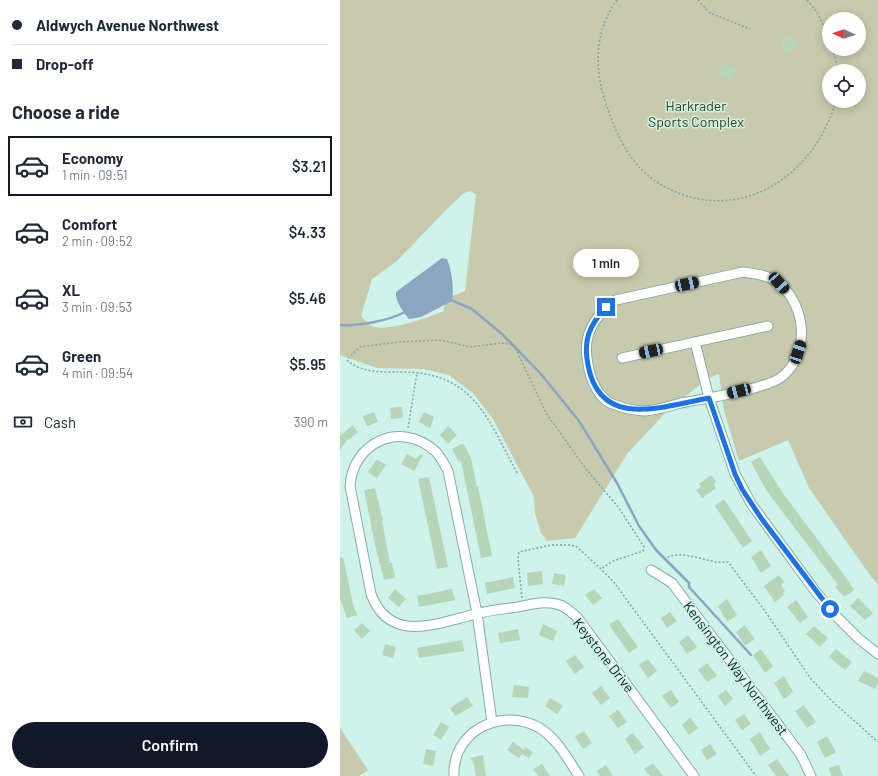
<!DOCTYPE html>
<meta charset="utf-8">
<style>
:root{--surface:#fff;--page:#f2f2f3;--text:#1f2937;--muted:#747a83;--line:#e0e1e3;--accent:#111827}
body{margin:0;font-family:Barlow,sans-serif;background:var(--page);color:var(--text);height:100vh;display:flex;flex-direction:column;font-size:15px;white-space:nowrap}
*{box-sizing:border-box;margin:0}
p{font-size:13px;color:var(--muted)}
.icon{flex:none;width:22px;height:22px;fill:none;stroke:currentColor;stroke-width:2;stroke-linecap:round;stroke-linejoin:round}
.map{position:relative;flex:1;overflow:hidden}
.panel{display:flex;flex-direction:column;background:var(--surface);width:340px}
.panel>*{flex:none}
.hud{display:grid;align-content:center;height:88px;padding:0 12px;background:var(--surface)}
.needle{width:26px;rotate:273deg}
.tools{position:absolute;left:482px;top:12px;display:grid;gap:8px}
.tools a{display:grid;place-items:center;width:44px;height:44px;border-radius:50%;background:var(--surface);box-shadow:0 2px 10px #0003;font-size:20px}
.end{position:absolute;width:18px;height:18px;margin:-9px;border:5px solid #1a73e8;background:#fff;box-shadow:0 0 0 2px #fff}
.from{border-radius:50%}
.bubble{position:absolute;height:28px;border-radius:14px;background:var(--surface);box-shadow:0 2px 10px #0003;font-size:13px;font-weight:600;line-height:28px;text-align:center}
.car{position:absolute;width:12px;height:24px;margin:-12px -6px;border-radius:5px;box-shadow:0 0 3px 1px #0007;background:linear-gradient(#222 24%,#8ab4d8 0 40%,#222 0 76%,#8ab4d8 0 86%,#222 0)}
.hud b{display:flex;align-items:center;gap:14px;height:38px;font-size:15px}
.hud b+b{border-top:1px solid var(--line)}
.hud i{width:10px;height:10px;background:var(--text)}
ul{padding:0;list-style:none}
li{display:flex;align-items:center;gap:12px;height:60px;margin:0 8px 6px;padding:0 4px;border:2px solid transparent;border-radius:0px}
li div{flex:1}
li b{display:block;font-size:15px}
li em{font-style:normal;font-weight:600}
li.active{border-color:var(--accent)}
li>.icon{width:36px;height:36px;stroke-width:1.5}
h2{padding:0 12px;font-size:18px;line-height:48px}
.pay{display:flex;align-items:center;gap:10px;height:44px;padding:0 12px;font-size:15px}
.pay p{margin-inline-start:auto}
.action{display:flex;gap:8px;margin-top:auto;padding:8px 12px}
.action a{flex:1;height:46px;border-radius:24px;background:var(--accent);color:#fff;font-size:16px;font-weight:600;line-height:46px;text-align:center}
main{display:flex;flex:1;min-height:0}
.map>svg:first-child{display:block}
.green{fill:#c7caac;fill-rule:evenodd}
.water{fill:#8ca5c1}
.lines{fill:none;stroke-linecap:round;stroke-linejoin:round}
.stream{stroke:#8ca5c1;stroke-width:2.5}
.building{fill:#b7d5b9}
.minor-casing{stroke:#88aca5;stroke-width:11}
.path{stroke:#89a6a0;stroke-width:1.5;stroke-dasharray:2 2;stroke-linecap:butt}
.minor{stroke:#fff;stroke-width:9}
.route{stroke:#1a73e8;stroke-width:5}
.labels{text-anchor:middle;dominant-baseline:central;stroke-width:3;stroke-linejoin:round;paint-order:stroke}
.park-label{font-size:14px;fill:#3d3f00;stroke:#cdf3eb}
.street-label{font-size:14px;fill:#12201d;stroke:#cdf3eb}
</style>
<main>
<section class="panel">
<div class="hud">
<b><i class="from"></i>Aldwych Avenue Northwest</b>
<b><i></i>Drop-off</b>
</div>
<h2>Choose a ride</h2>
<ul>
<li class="active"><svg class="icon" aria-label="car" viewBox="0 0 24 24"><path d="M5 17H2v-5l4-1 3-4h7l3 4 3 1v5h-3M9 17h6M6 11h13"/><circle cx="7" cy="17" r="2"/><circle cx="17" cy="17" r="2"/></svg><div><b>Economy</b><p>1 min · 09:51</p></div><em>$3.21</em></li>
<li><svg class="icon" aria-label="car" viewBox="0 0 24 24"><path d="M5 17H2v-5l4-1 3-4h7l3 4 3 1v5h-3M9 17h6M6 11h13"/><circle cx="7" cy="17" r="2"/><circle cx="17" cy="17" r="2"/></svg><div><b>Comfort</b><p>2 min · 09:52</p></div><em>$4.33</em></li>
<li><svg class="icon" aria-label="car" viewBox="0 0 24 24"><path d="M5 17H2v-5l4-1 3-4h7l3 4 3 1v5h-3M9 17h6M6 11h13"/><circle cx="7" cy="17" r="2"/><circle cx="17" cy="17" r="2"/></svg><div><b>XL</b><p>3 min · 09:53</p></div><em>$5.46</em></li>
<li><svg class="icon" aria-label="car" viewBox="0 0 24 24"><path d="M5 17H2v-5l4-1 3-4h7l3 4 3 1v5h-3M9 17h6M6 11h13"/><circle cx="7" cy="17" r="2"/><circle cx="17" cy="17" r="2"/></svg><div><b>Green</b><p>4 min · 09:54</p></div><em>$5.95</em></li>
</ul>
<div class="pay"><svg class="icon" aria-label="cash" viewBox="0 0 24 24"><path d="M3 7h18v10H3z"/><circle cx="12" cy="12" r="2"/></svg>Cash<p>390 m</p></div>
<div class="action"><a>Confirm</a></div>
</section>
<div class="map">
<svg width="538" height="776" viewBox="0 0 538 776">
<rect width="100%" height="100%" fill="#cdf3eb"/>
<g class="green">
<path d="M0,0H538V584L532,578L469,488L448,440L399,461L384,411L379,374L367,379L325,413L287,454L235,538L207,541L201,533L195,513L194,497L153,419L133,393L109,375L84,369L37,368L0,355ZM489,19H519V49H489ZM489,71H519V101H489ZM130,191L136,194L125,291L105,299L104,311C89,317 45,334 30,325C27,323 24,318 21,316L32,279L57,261L105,211L124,193Z"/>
<path d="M0,728L28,770L19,776H0Z"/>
</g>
<path class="water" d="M102,258L107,259C112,271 114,289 112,301L81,317L69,319C63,312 55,301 56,292Z"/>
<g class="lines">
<g class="stream">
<path d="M111,300L132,309L162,334L200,373L239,421L277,483L299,526L316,550L349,583V587L411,655"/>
<path d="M0,325C19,326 48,321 65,312"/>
</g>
</g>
<g class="building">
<path d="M453,36L458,48L445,53L440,40Z"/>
<path d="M383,62L397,68L390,81L377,75Z"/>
<path d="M62,407L63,418L51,419L50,408Z"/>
<path d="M34,412L38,422L27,426L23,416Z"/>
<path d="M84,412L94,417L90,428L79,422Z"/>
<path d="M13,425L18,432L9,440L8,439L0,450V436Z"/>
<path d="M108,426L117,435L108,444L100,435Z"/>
<path d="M123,443L131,458L137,487L138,486L152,556L141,558L121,461L119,462L112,449Z"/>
<path d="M67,454L76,459L81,454L83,455L74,471L61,464Z"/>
<path d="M420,457L442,492L510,583L514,590L504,597L495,587L498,585L489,573L426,490L411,462Z"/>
<path d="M37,459L46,465L37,478L28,472Z"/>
<path d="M371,475L376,481L374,485L376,488L362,498L356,490L361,487L359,484Z"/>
<path d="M89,477L108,567L97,569L78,479Z"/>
<path d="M35,488L43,521H42L50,563H52L55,578L44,580L36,549L24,490Z"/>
<path d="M384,499L412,541L403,548L375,506Z"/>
<path d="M421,550L431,566L421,573L411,557Z"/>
<path d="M3,557L13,604L17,615L7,618L0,598V558Z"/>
<path d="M202,571L203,584L188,586L187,573Z"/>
<path d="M214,573L226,575L224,586L212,584Z"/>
<path d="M439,575L444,582L441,585L445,591L443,592L444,595L435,602L424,586Z"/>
<path d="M173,577L175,588L147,594L145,583Z"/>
<path d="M55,589L66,599L59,607L48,598Z"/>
<path d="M112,589L115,600L79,607L77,596Z"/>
<path d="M254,589L262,598L253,605L245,595Z"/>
<path d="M518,598L533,613L525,620L510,606Z"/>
<path d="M387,599L397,615L387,622L378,606Z"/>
<path d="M456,600L468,617L460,623L447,607Z"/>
<path d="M330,612L337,621L327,628L321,618Z"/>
<path d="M278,619L298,647L289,653L269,625Z"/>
<path d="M22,623L30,631L22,639L14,630Z"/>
<path d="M203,624L217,631L213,641L199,635Z"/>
<path d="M405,625L415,639L405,646L396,632Z"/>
<path d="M474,626L488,638L480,647L466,634Z"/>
<path d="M178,629L180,640L160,643L158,633Z"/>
<path d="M348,635L357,647L347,654L339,642Z"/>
<path d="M122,640L124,651L79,658L77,648Z"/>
<path d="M45,644L56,647L53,658L42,655Z"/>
<path d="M421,649L433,666L425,673L413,655Z"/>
<path d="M496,649L512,662L505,670L489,657Z"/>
<path d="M235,655L244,667L235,674L226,661Z"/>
<path d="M308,659L317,671L308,678L299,665Z"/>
<path d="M367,663L377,676L367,682L358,670Z"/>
<path d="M524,671L538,678V684L535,689L518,681Z"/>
<path d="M444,676L453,692L444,699L434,683Z"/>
<path d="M174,685L189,687L188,698L172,697Z"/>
<path d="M261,686L270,698L261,705L252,693Z"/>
<path d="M331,690L339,702L331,708L322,696Z"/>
<path d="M386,690L393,699L385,706L378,696Z"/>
<path d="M127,697L133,706L115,716L110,708Z"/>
<path d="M210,698L223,706L217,714L205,706Z"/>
<path d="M464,705L476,722L467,728L455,711Z"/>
<path d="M278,710L287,722L278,728L269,716Z"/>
<path d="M404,714L411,724L402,730L395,720Z"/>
<path d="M350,718L358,728L349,735L342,725Z"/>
<path d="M101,722L109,727L101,740L93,735Z"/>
<path d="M244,731L252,743L243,749L235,737Z"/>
<path d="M420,732L430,749L420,756L410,739Z"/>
<path d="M293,733L304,747L295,754L285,739Z"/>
<path d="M487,736L496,752L485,758L477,742Z"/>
<path d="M173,742L184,750L186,747L193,752L189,758L182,754L179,758L167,750Z"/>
<path d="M370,744L377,754L367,760L361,750Z"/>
<path d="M86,749L96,751L93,766L83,764Z"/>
<path d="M143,755L146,776H136L133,761L130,758Z"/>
<path d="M437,759L449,776H436L428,765Z"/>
<path d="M313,763L323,776H310L304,769Z"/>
<path d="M202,764L210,776H198L193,769Z"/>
<path d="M266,765L273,776H260L257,771Z"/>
<path d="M499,765L503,776H491L489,768Z"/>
</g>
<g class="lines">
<defs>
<g id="minor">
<path d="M403,272C415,274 430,275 440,284C466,307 470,352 443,376C428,389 363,399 341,403C330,406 317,410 305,411C294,411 280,407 270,403C257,396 250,378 248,364C242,336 253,317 276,300Z"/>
<path d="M355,342L369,398L395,474L412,505L476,592L497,617L518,638L538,654"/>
<path d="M282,358L428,326"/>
<path d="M311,570L332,583L461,755L471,776"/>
<path d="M152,722L137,613L108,471C104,464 100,455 94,450C60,421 13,442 10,486L31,594C50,645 97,623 136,614C149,610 164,609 178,607C191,604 207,600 220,605C226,607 232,613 237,617L354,776"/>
<path d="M114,776C112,731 161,707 198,727C217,738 227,758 239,776"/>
</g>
</defs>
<use href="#minor" class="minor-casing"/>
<g class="path">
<path d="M277,0C255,29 254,67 265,101C273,125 282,148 299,167C314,183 334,193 354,198C422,213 478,163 496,101"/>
<path d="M358,0L370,13L410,29"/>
<path d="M467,0L477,12L489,38"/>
<path d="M493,49L498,71"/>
<path d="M68,428L77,373"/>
<path d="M177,473C147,417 133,371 59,372C42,372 21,373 7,360L8,358L20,347L59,342L101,340L130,347L161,343L174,345L206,413L246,469L279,508L304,547L303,551L273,561L261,569"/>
<path d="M324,559C340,550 355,558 372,561C377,563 382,562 388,562L425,611L471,679L492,701L538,742"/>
<path d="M182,598L178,559L179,552L211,545H231L237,547L261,569L273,581L416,776"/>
</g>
<use href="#minor" class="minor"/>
</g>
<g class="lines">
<path class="route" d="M266,307C249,326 243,340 248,365C260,431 324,406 369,398L395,474L402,489L421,518L490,609"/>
</g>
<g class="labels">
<g class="park-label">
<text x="356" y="105">Harkrader<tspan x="356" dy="16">Sports Complex</tspan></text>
</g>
<g class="street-label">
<text transform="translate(264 655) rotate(52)">Keystone Drive</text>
<text transform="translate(396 668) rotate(53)">Kensington Way Northwest</text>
</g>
</g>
</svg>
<div class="tools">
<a><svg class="needle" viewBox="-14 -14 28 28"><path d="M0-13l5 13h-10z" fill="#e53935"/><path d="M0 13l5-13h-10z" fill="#747a83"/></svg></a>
<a><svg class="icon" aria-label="locate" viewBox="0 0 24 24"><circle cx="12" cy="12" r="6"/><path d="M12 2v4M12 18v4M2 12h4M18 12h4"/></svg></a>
</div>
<i class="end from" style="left:490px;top:609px"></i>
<i class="end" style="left:266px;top:307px"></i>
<div class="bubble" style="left:233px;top:249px;width:66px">1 min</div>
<i class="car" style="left:439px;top:283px;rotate:138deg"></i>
<i class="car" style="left:347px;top:284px;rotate:78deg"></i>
<i class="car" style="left:311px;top:351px;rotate:258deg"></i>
<i class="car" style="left:458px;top:352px;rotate:18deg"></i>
<i class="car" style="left:399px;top:391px;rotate:256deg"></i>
</div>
</main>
